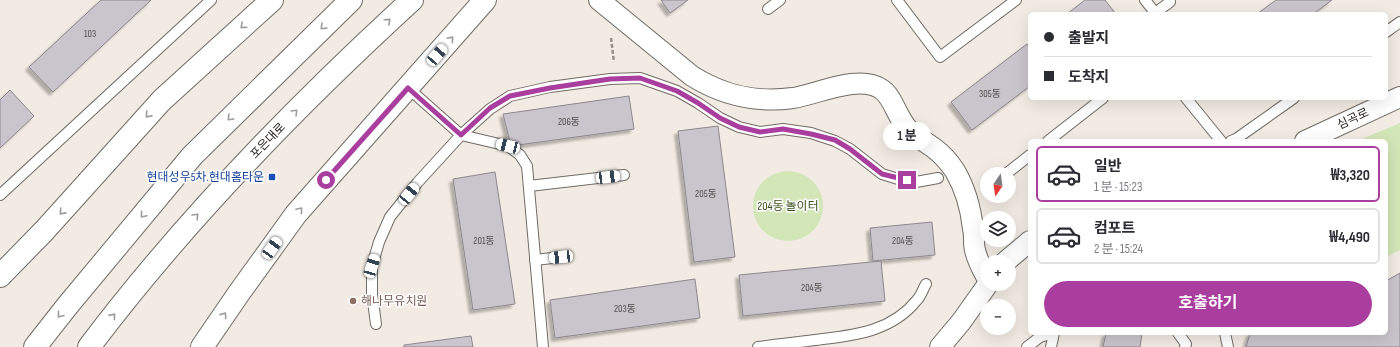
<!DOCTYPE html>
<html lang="ko">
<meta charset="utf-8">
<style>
:root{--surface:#fff;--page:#f7f7f7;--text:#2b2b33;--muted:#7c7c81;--line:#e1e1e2;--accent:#a93e9f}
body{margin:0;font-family:"Sofia Sans Condensed","Noto Sans KR",sans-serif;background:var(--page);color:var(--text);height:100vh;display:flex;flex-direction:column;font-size:15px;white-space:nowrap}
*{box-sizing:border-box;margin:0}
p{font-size:13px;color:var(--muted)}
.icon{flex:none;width:22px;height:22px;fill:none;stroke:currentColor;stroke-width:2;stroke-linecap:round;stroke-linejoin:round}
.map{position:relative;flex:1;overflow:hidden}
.sheet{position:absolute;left:1028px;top:139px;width:360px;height:196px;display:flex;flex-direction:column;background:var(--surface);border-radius:6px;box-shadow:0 4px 16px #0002}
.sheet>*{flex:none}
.top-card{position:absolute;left:1028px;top:12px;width:360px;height:88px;border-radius:6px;box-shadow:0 4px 16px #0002;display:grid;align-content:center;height:88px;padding:0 16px;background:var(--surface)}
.needle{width:26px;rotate:193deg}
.controls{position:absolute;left:980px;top:167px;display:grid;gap:8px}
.controls a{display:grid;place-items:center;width:36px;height:36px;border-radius:50%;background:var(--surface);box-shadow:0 4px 16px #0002;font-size:20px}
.end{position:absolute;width:18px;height:18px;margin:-9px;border:5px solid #a93e9f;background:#fff;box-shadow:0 0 0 2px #fff}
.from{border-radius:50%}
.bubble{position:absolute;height:28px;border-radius:14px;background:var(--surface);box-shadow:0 4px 16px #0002;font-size:13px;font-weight:700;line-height:28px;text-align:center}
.car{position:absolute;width:12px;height:24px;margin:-12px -6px;border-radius:5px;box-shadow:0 0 3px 1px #0007;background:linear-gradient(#fff 24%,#345 0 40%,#fff 0 76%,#345 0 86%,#fff 0)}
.top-card b{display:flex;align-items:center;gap:14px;height:38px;font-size:15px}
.top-card b+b{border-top:1px solid var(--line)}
.top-card i{width:10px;height:10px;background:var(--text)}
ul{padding:7px 0 0;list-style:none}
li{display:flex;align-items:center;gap:12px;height:56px;margin:0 8px 6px;padding:0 8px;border:2px solid var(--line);border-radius:6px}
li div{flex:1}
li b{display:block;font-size:15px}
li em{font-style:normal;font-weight:700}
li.current{border-color:var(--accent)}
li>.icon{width:36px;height:36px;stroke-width:1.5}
.button{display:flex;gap:8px;margin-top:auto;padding:8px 16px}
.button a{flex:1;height:46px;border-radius:24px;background:var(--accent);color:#fff;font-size:16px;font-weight:700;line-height:46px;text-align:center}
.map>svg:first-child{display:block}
.green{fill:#d2e6b8}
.building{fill:#cac4cc;stroke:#8d878e;filter:url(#shadow)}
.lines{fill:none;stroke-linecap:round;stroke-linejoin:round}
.service-casing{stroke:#716b64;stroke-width:12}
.minor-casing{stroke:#716b64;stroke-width:22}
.primary-casing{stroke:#716b64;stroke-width:24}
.path{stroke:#96908b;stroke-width:2.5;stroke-dasharray:4 2;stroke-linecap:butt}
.service{stroke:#fff;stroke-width:10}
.minor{stroke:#fff;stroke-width:20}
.primary{stroke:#fff;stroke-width:22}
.oneway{stroke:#9e9c9b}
.route{stroke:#a93e9f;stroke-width:5}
.transit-dot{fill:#1a4fb4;stroke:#fff;stroke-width:1.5}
.education-dot{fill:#8d6e63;stroke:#fff;stroke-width:1.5}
.labels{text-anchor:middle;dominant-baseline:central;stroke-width:3;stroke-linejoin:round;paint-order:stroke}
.number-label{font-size:10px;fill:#504c4c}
.street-label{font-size:12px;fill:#272421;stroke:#fff}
.transit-label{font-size:12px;fill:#164399;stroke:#fff;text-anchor:end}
.park-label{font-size:12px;fill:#3b4e1b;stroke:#fff}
.education-label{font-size:12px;fill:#785e54;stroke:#fff;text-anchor:start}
</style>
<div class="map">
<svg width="1400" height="347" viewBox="0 0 1400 347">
<defs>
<filter id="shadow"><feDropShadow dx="-3.5" dy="3.5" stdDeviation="1" flood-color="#0004"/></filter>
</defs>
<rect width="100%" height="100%" fill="#f2ebe3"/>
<g class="green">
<path d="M1400,123V250L1386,257V141H1357Z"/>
<circle cx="788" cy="206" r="35"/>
</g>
<g class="building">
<path d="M101,0H151L53,92L29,67Z"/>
<path d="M661,0H688L670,13Z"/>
<path d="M1085,0H1105L1116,14H1067Z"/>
<path d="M1276,0H1332L1313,14H1257Z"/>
<path d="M1027,44L1030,48V86L972,130L951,102Z"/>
<path d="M10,90L34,116L0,148V100Z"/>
<path d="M629,96L634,129L511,146L503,114Z"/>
<path d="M718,126L735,257L694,262L678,131Z"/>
<path d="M495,172L515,304L473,310L453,179Z"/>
<path d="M932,222L935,255L873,261L870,228Z"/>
<path d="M881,261L885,301L743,316L739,275Z"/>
<path d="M1400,273V347H1246L1250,333H1386V281Z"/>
<path d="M695,279L700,318L555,338L550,300Z"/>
<path d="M1106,333H1142L1140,347H1103Z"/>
<path d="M471,336L473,347H404V345Z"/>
</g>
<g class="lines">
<defs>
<g id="service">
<path d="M897,0L940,57L1016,0"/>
<path d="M1145,0L1156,14"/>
<path d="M768,9L780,0"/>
<path d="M1155,13L1170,2"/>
<path d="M1386,32L1400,22"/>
<path d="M408,88L461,135L508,146L520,155L527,166L543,347"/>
<path d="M1186,98L1221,141"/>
<path d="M1048,141L1103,98"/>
<path d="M1231,141L1236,139L1294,98"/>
<path d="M1006,174L1030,155"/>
<path d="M529,186L624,175"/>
<path d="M0,195L211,0"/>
<path d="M535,260L561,257"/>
<path d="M376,324L372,294V266L379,242L390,217L418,182L461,135L490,109L510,96L550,87L610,79L640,78L677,91L698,103L720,118L739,127L760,132L783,129L811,133L835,141L850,149L882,174L898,179L916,182L938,178"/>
<path d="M1178,333L1186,344L1185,347"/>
<path d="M1225,333L1228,347"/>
<path d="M758,347C780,344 801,342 823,339C858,335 893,330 917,300C921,296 923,289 926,284"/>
<path d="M1027,347L1040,337L1053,333"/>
<path d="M1051,347L1054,333"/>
</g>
<g id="minor">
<path d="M599,0L692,76C724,96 756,103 793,98C818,94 859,74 881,89C893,96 897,118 908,129C916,137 926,142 935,149C943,155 949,162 955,171C965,188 971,210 973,229C975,236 973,243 975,250C977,260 982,269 987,278"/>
<path d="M1305,141L1400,97"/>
<path d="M1005,262L1030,241"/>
<path d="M940,347L961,322L988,284"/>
</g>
<g id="primary">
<path d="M0,276L44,231L162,100L272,0"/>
<path d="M35,347L68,305L192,156L351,0"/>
<path d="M89,347C184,221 295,107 412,0"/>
<path d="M202,347L239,293L296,214L485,0"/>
</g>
</defs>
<use href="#service" class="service-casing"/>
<use href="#minor" class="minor-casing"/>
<use href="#primary" class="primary-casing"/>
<path class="path" d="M611,38L614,62"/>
<use href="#service" class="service"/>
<use href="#minor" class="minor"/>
<use href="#primary" class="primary"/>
</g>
<defs><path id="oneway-chevron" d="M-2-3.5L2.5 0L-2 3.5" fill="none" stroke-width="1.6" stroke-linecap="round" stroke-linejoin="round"/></defs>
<g class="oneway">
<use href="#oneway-chevron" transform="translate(388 21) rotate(-42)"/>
<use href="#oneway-chevron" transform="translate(243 26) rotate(138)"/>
<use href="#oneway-chevron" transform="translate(323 27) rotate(136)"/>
<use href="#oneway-chevron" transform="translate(451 39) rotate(-49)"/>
<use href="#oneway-chevron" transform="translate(295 112) rotate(-45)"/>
<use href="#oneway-chevron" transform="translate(148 115) rotate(132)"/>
<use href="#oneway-chevron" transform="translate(230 118) rotate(135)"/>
<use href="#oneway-chevron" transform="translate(300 210) rotate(-50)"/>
<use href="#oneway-chevron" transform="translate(62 212) rotate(132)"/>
<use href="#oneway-chevron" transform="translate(143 215) rotate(130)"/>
<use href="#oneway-chevron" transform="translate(196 216) rotate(-47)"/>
<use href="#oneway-chevron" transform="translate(60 315) rotate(128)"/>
<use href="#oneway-chevron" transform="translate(224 315) rotate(-55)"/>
<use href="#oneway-chevron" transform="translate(113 316) rotate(-51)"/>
</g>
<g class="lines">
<path class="route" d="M326,180L408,88L461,135L490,108L510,96L550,88L610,79L640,78L677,91L698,103L720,118L739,127L760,132L783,129L811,134L835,140L850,149L882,174L907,180"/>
</g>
<rect class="transit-dot" x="268" y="173" width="8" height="8" rx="2"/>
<circle class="education-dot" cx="353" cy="301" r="4"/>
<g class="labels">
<g class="number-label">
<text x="90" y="34">103</text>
<text x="990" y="94">305동</text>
<text x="569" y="122">206동</text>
<text x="706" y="194">205동</text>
<text x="484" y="241">201동</text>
<text x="903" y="241">204동</text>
<text x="812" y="288">204동</text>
<text x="625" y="309">203동</text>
</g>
<g class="street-label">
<text transform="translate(1353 119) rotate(-25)">심곡로</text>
<text transform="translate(268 141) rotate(-46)">포은대로</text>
</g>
<g class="transit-label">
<text x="264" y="177">현대성우5차.현대홈타운</text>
</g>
<g class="park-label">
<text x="788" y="206">204동 놀이터</text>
</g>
<g class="education-label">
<text x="361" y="301">해나무유치원</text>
</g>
</g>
</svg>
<div class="controls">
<a><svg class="needle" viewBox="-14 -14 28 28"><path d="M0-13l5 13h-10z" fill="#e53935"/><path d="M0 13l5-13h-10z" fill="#7c7c81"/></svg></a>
<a><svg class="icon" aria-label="layers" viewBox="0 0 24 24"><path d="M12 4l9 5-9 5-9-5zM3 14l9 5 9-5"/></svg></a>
<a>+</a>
<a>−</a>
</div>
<i class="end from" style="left:326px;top:180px"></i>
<i class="end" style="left:907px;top:180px"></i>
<div class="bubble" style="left:883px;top:122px;width:48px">1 분</div>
<i class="car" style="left:437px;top:55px;rotate:41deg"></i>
<i class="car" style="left:508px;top:146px;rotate:284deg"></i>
<i class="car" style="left:608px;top:177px;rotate:83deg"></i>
<i class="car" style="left:409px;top:194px;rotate:39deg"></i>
<i class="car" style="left:272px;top:248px;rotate:36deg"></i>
<i class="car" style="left:561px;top:257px;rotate:264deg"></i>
<i class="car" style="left:372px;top:266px;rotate:17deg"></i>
<div class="top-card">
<b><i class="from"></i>출발지</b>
<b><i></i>도착지</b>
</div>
<section class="sheet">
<ul>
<li class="current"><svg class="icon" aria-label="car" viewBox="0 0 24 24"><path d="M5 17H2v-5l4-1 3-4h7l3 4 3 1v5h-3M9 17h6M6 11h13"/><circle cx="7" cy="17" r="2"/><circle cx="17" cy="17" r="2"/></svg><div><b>일반</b><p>1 분 · 15:23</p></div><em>₩3,320</em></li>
<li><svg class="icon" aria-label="car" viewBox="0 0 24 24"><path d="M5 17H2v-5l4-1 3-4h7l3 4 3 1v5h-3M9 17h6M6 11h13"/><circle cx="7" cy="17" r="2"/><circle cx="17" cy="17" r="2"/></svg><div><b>컴포트</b><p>2 분 · 15:24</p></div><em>₩4,490</em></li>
</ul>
<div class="button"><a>호출하기</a></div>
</section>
</div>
